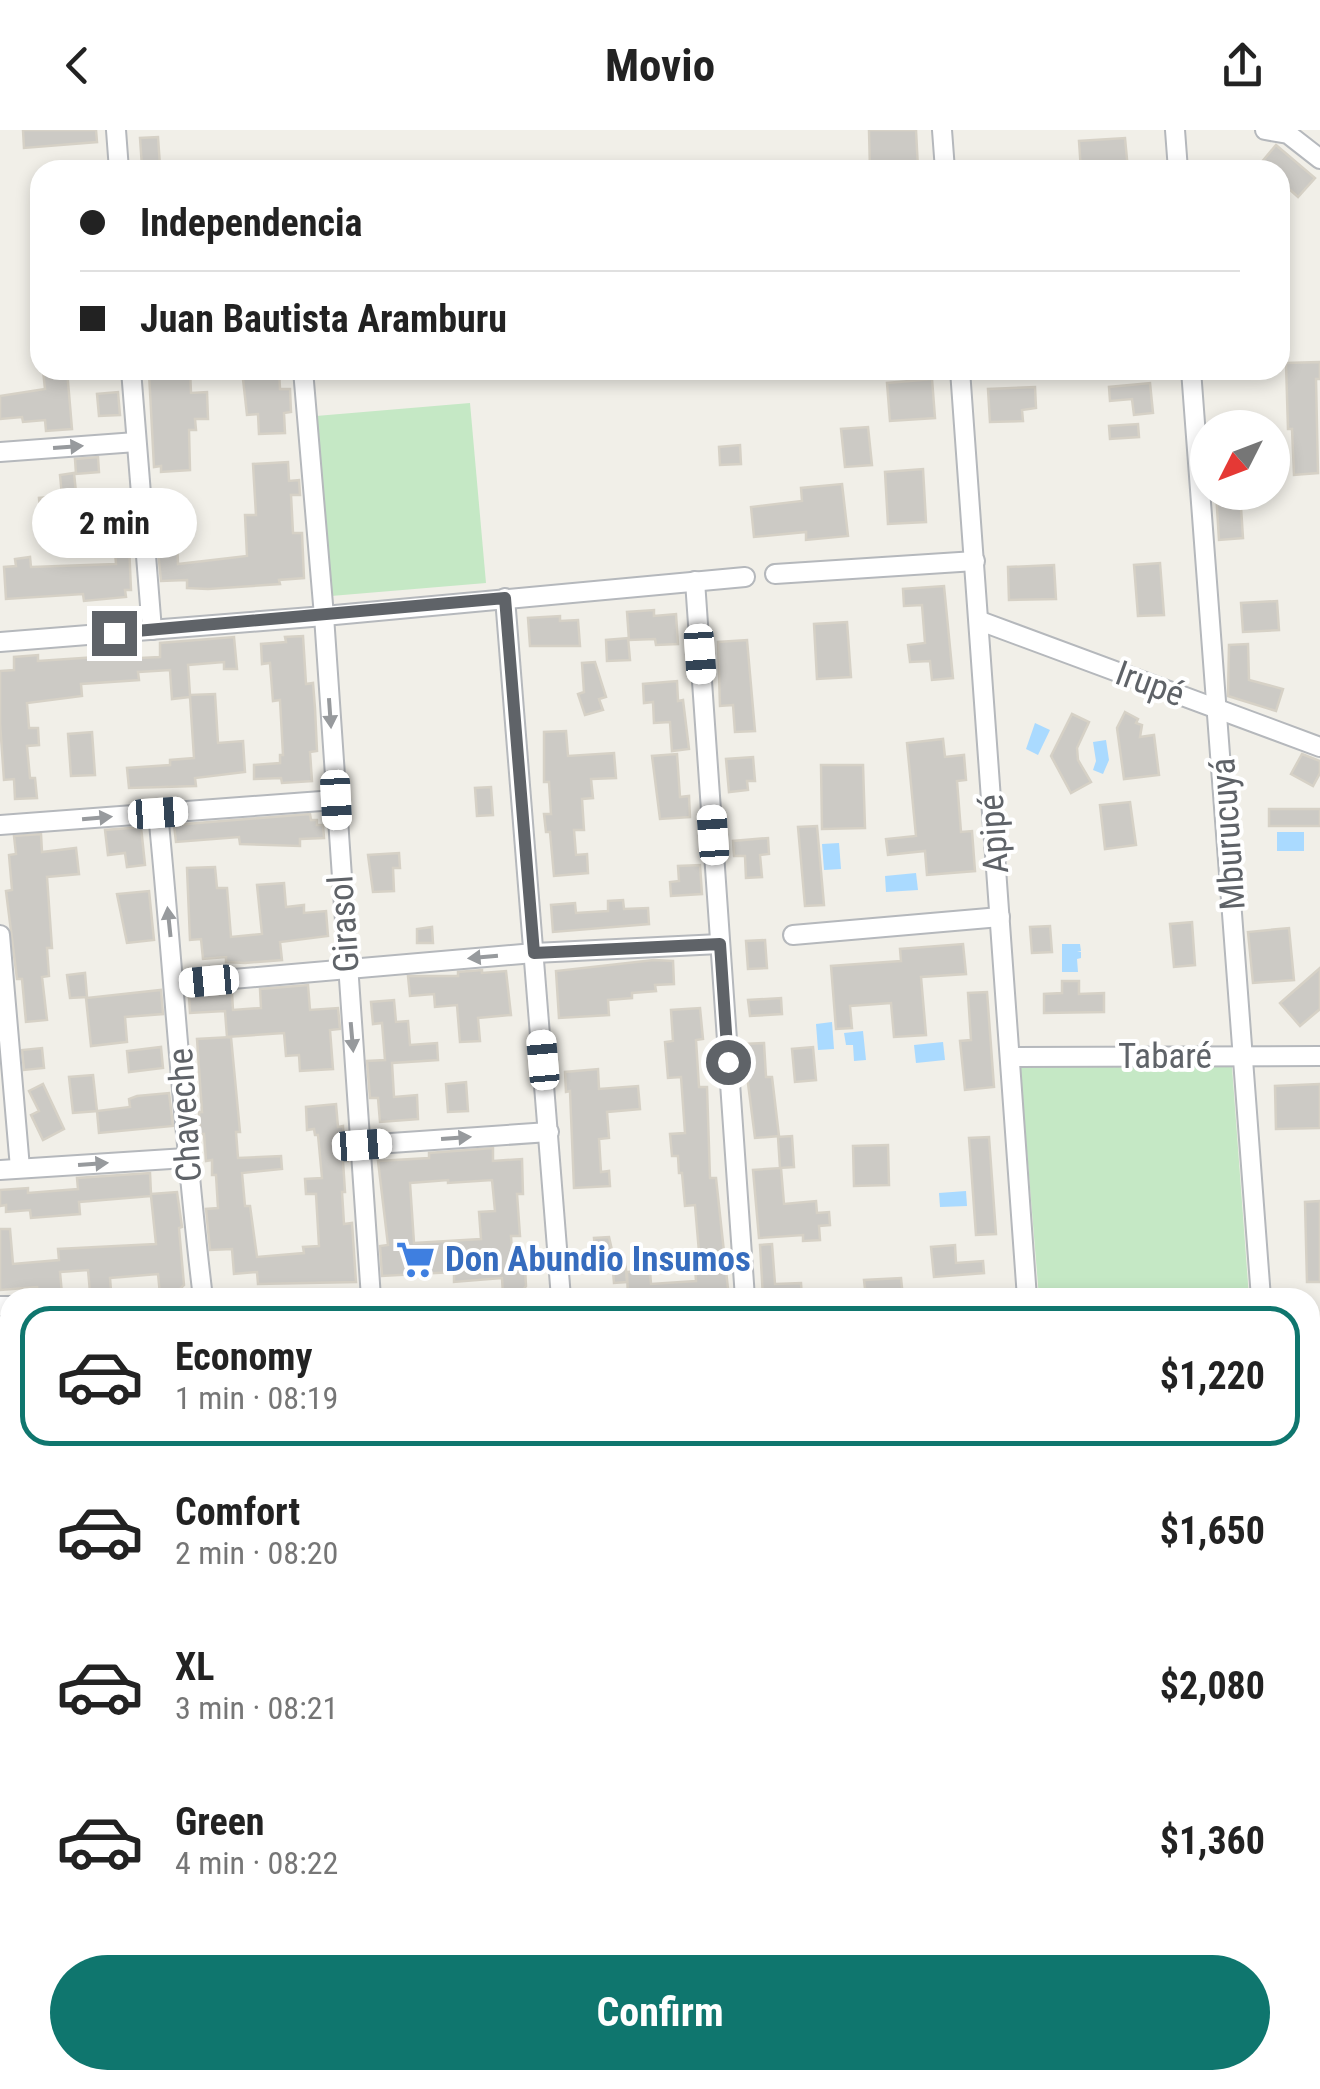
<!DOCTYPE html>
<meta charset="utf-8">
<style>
:root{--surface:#fff;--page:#f6f6f6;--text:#222;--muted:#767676;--line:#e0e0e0;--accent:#0f766e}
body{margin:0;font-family:"Roboto Condensed",sans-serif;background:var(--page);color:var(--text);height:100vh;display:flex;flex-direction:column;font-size:38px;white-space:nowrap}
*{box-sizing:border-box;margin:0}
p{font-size:32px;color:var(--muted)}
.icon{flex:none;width:55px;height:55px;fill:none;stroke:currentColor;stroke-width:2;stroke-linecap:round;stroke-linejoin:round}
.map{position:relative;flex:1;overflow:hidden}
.drawer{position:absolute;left:0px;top:1158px;width:1320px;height:802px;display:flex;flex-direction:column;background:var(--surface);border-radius:30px 30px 0 0;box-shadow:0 5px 15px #0003}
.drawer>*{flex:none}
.guide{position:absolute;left:30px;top:30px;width:1260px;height:220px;border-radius:30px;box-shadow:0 5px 15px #0003;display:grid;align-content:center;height:220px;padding:0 50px;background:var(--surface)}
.needle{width:65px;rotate:228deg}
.controls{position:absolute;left:1190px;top:280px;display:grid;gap:20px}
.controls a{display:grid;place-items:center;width:100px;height:100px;border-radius:50%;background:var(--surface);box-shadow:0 5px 15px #0003;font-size:50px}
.end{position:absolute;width:45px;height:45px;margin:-22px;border:12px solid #5f6368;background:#fff;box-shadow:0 0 0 5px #fff}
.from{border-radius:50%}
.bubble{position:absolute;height:70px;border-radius:35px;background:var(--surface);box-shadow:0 5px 15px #0003;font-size:32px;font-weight:700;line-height:70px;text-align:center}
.car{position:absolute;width:30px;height:60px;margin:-30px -15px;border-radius:12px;box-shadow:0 0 8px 2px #0007;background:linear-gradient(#fff 24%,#345 0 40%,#fff 0 76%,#345 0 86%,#fff 0)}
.guide b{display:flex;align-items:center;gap:35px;height:95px;font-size:38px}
.guide b+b{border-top:2px solid var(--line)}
.guide i{width:25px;height:25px;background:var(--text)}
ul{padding:18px 0 0;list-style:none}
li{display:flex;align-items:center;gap:30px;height:140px;margin:0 20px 15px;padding:0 30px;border:5px solid transparent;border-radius:30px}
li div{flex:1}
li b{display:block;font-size:38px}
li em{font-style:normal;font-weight:700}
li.active{border-color:var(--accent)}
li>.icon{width:90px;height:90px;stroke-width:1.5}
.action{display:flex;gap:20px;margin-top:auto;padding:20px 50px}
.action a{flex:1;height:115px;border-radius:60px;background:var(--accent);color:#fff;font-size:40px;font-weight:700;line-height:115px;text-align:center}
header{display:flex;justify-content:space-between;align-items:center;height:130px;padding:0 50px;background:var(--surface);font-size:45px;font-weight:700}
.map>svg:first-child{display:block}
.green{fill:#c5e8c5}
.water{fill:#aadaff}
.building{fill:#cccac5;stroke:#d6d1c6;stroke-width:2.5;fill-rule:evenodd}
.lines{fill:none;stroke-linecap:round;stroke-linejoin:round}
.street-casing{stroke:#b5b8bc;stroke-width:22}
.primary-casing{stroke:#f2c960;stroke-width:32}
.path{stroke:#9cc7a9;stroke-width:2.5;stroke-dasharray:10 5;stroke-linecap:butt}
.street{stroke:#fff;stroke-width:18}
.primary{stroke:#fff2af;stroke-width:28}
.oneway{fill:#979a9d}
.route{stroke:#5f6368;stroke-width:12}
.labels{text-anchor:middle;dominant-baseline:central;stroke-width:8;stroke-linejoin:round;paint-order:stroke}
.street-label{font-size:35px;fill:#5f6368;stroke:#fff}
.shop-label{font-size:35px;font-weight:bold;fill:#366cbe;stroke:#fff;text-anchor:start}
</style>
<header><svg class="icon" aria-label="back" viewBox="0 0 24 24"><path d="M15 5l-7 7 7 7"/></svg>Movio<svg class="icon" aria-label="share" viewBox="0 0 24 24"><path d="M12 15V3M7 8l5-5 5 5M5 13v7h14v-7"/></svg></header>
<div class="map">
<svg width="1320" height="1959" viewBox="0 0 1320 1959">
<rect width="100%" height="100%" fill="#f1efe8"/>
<g class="green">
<path d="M470,273L486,453L331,466L316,286Z"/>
<path d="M1020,936L1232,937L1249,1167H1039Z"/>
</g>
<g class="water">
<path d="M1035,593L1050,600L1038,625L1026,619Z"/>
<path d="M1106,610L1109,630L1103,644L1093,640L1096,631L1093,612Z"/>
<rect x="1277" y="702" width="27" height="19"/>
<path d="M839,713L841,739L824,740L822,714Z"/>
<path d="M916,743L918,760L886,762L885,746Z"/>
<path d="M1062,814H1080L1081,821H1077L1081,822V828L1077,829L1078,842H1062Z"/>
<path d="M832,892L834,919L818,920L816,894Z"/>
<path d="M863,901L866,930L854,931L853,915H846L844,903Z"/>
<path d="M943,912L945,930L916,933L914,915Z"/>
<path d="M966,1061L967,1076L940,1077L939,1063Z"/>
</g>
<g class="building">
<path d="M23,0H96L97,12L24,18Z"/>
<path d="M869,0H916L918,39L870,40Z"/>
<path d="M158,7L160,36L142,37L140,8Z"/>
<path d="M1125,8L1128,40H1081L1079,11Z"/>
<path d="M1276,15L1315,48L1298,67L1280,51V40H1267L1260,34Z"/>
<path d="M1320,232V249H1316L1318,343L1294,345L1292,299H1288L1286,233Z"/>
<path d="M43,240H67L72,299L46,301L45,290L23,292L22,287L0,289V266L45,259Z"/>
<path d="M190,240L191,263L207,262L208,289H195L196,300H189L190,340L161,342V336L154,337L149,243Z"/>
<path d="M242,240H279L280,259H290L291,282L284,283L285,303L259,304L258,284L247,285Z"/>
<path d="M932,249L935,288L890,291L887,253Z"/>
<path d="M1150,253L1153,283L1134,285L1132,269L1110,271L1109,257Z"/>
<path d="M1035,257L1036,278L1022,280L1023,291L990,292L988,259Z"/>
<path d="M118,262L120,285L99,286L97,264Z"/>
<path d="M1138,294L1139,307L1110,309L1109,296Z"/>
<path d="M868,297L872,335L845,337L841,299Z"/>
<path d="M740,315L741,334L720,335L719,317Z"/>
<path d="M98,327L99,342L76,344L75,329Z"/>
<path d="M288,332L289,351L299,350L300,365H291L293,403H302L304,448L279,450L280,454L208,459L187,458V450L161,451L157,410L177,409L178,434L247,426L245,385H256L253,334Z"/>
<path d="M923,339L926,392L888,394L885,342Z"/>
<path d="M74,343L78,382L41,389L39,368L62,366L60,345Z"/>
<path d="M842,354L848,406L806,410V402L754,407L751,377L802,371L801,358Z"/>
<path d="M1216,362H1240L1243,408L1219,410Z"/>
<path d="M127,368L131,460H125L126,467L84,471L83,464L6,469L4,437L16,436L15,429L30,427L31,437L116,434L114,409L103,410L100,370Z"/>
<path d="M1160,433L1164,485L1138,486L1134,435Z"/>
<path d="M1054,435L1056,469L1009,470L1008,437Z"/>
<path d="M944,456L953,548L932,550L930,531L910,532L908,515L925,513L922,475L904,476L903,459Z"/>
<path d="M1277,471L1279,500L1243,502L1241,473Z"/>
<path d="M654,480V486L676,484L678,514L656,515L655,509L629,510L627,482Z"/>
<path d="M560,486V491L578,490L580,516H530L528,488Z"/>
<path d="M847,492L851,547L817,549L814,494Z"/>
<path d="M303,506L306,554L313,553L315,578L317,621L310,622L312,651L282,653L281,648L254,649V635L280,633V625H283L280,570L273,571L270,533L262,534L261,514L286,512L285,507Z"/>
<path d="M234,507L237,539H224V532L188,535L190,565L215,564L218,613L243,611L245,642L195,648L196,656L129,658L127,638L170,635V630L194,628L190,567L172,569L170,540L138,542L139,550L81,554L82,566L27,573L29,598H38L39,615L27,616L30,648H35L37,668L15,669L14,649L4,650L0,593V541L14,540V527L38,525V531L112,526L111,516L138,514L140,528L160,527V513Z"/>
<path d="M628,508L630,530L607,531L606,510Z"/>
<path d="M747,510L755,601L735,602L733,575L720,576L718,512Z"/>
<path d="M1248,514L1249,550L1283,559L1276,581L1228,566L1229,515Z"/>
<path d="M595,532L606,567L599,569L603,580L585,585L578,564L584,562L582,533Z"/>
<path d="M677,551L678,571L683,570L689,619L672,621L670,592L654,593L653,572L644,573L643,554Z"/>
<path d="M1125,582L1138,589L1136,593L1142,595L1140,607L1154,605L1159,645L1124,649L1117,598Z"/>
<path d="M1072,584L1089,592L1077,618L1078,630L1091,652L1071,663L1051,626Z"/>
<path d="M566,601L568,626L614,623L616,648L591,649L593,668L582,669L584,700H574L576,725L587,724L588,743L554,746L550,702H546L544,684H551L549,652H544V602Z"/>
<path d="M92,602L95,645L71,646L68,604Z"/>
<path d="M943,609L945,627L964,625L966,650L957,651L961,702L972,701L975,741L927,745L925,721L888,725L886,709L916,706L907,613Z"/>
<path d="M677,624L680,667L689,666L690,687L660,689L652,626Z"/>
<path d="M1302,624L1320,631V643L1313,656L1291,644Z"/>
<path d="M753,627L755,651H747L748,660L729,662L726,629Z"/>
<path d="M821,635H863L865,698L822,699Z"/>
<path d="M491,657L493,685L477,686L475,658Z"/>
<path d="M1130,672L1136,715L1105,719L1100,675Z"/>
<rect x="1269" y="679" width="51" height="17"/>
<path d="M310,684L311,690H317V695H323L324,708L300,709V716L240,714L239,707L176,712L174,695Z"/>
<path d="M817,696L824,775L805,776L798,697Z"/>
<path d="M141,697L145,735L127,737L125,723L108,725L105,700Z"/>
<path d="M41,704L42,722L76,718L79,744L47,747L52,818H47L49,846L42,847L47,890L26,892L22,849H17L6,761L12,760L9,725L16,724L14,706Z"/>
<path d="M768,708L769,724L760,725L762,747L746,748L745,726H734L733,711Z"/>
<path d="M399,723L400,738H393L394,761L373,762L368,725Z"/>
<path d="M700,735L702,764L671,766L670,752L679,751L678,736Z"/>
<path d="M215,737L217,758H227L231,807L262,804L257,755L284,753L286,777L304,775V783L326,781L328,806L280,812L282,830L245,833L226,832V827L203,829L201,809L190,810L187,738Z"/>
<path d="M149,761L154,810L127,813L117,764Z"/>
<path d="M623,770L624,779L648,778L649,794L553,802L551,775L575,773L576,783L608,781V771Z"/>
<path d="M1192,792L1195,835L1174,837L1170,794Z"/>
<path d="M1050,796L1052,822L1032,823L1030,797Z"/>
<path d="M432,797L433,813H417V799Z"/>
<path d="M1289,798L1294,850L1253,853L1248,802Z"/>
<path d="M765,810L767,838L748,839L746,811Z"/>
<path d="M963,814L966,844L921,847L926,905L894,907L891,873L850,876L852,898L836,899L831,836L901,831L900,819Z"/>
<path d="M654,830L673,831L674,854L655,855L656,861L632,863V868L608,870L609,885L559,888L556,841Z"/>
<path d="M1320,838V879L1300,896L1280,873Z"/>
<path d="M482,840V843L506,841L511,885L478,888L480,911L460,912L457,875L435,877L434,864L410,866L408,846H458V842Z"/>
<path d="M85,843L87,867L70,868L67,845Z"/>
<path d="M1062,851H1079V864L1104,863V882L1044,883V864L1062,863Z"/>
<path d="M308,855L310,880L338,878L340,899L330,900L333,939L300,941L299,925L286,926L284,903L227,907L225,881L190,883L189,866L232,863L233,880L261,878L260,859Z"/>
<path d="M161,860L163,884L125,887L127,912L91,916L86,868Z"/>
<path d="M987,862L994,957L965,960L960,911L971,910L968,863Z"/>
<path d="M781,868L782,884L750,886L748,870Z"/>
<path d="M394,870L396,892L408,891L410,915L437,913L438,930L392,933L394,967L417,965L418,989L380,992L378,968H370L367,931L385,930L382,893L373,894L371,872Z"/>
<path d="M700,878L703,909L696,910L699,957H707L710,1048H716L729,1168H628L627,1142L650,1141L651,1154L696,1151L694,1122H699L695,1075L685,1076L682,1043H679L678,1026H672L670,1004L685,1003L681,947L668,948L665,912L673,911L671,880Z"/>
<path d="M231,907L240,1002H236L238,1028L281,1026L282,1039L242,1043L245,1076H250L257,1127L304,1123L303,1117L319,1116L316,1064H306L305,1049L322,1048L318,1005H315L314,999L307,1000L306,977L336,974L338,997L343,996L344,1018H347L348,1031H343L345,1062H342L344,1094L352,1093L356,1152L258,1154L257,1142L234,1144L232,1119L210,1120L206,1079L218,1078L216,1045H212V1030L206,1031L204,1004H200L199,982H202L197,909Z"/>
<path d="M764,913L766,947H772L779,1006L755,1008L743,914Z"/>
<path d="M161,917L163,938L129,942L127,921Z"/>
<path d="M813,917L816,950L795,952L792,919Z"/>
<path d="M42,918L44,938L24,940L22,920Z"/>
<path d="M598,939L599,959L638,956L640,979L607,982L609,1008L599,1009L601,1042L609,1041L610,1056L574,1058L570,961L566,962L565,942Z"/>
<path d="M93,945L97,981L73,983L69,947Z"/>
<path d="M466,952L468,981L448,982L446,954Z"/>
<path d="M43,954L64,999L43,1010L31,985L39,981L29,961Z"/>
<path d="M1320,954V998L1276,999L1275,956Z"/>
<path d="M169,963L173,996L99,1003L97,981L130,977L129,969L137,966Z"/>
<path d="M792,1006L794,1037L780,1038L778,1007Z"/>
<path d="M989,1007L996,1104L976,1105L969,1008Z"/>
<path d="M888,1015L889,1055L854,1056L853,1016Z"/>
<path d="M493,1018V1031L522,1029L523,1064H517L520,1106H511L513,1138L525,1137L526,1156L520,1164L503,1165L502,1148L454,1152V1142L382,1146L380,1116L388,1115L378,1031L429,1028V1023ZM448,1050V1053L492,1050L495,1081L479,1082L481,1109L414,1113L410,1053Z"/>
<path d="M781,1038L784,1074L816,1071L817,1083L829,1082L830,1095L819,1096L820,1110L803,1111V1105L759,1108L753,1040Z"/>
<path d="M150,1043L151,1064L177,1062L182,1097L179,1098L184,1155L177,1162L160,1164L158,1144L110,1148L111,1161L90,1162L88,1140L60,1142L62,1164L37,1166V1157L0,1160V1099H10L13,1134L59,1130L58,1119L156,1114L151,1066L79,1072L80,1084L31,1088L30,1080L6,1082V1075L0,1076V1060L28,1058V1063L78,1059L77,1048Z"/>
<path d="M1320,1071V1152H1307L1305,1072Z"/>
<path d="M609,1107L614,1129L625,1128L627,1152L614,1153L612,1129L596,1130L594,1108Z"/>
<path d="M772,1114L775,1154L801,1153L802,1168H763L760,1115Z"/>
<path d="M955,1115L956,1133L983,1131L984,1143L934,1147L931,1117Z"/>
<path d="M901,1148L903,1168H866L864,1150Z"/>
</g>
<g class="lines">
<defs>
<g id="street">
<path d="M116,0L119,40"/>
<path d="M942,0L945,40"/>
<path d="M1175,0L1178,40"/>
<path d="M1265,0L1288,4L1320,29"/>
<path d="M131,240L152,500"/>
<path d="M303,240L324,486L371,1168"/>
<path d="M960,240L1027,1168"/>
<path d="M1191,240L1261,1168"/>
<path d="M0,322L136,312"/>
<path d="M775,444L975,431"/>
<path d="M695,451L745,1168"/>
<path d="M505,468L561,1168"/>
<path d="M980,491L1320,617"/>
<path d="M0,512L324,486L745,447"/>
<path d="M158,683C174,844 183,1006 203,1168"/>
<path d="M0,695L335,670"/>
<path d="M0,805L20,1038"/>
<path d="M793,805L1000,787"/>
<path d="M175,854L534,823L720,814"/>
<path d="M1011,927L1320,926"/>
<path d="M362,1015L549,1002"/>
<path d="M0,1040L186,1028"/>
<path d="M0,1176H10"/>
<path d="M0,1263H10"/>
<path d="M1310,1504H1320"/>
<path d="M1310,1743L1320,1751"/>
<path d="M285,1950V1959"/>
<path d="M548,1950L560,1959"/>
<path d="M667,1950L679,1959"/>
<path d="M987,1950L999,1959"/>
<path d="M1277,1950L1289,1959"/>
<path d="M456,1959L465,1950"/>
<path d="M931,1959L942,1950"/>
<path d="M959,1959L972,1950"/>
</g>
<g id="primary">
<path d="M0,1216H10"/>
<path d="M1310,1217H1320"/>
</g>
</defs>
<use href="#street" class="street-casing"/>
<use href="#primary" class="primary-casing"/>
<path class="path" d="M1310,1193H1320"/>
<use href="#street" class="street"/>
<use href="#primary" class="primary"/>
</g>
<defs><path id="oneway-solid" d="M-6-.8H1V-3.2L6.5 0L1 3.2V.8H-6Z" transform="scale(2.5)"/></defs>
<g class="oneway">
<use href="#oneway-solid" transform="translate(68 317) rotate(-4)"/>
<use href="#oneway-solid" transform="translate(330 583) rotate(86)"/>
<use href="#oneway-solid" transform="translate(97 688) rotate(-5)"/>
<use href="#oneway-solid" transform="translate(169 792) rotate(-96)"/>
<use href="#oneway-solid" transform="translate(483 827) rotate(175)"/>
<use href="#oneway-solid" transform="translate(352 907) rotate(85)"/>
<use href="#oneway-solid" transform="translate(456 1008) rotate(-4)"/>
<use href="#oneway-solid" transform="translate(93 1034) rotate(-4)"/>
</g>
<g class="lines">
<path class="route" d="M114,503L505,468L534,823L720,814L728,932"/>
</g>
<defs>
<symbol id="supermarket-bare" viewBox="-9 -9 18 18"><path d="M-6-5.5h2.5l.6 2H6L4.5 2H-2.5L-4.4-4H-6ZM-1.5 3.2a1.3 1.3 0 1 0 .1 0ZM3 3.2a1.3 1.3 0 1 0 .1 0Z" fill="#3f7fe0" stroke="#fff" stroke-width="2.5" paint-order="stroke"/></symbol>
</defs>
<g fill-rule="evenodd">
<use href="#supermarket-bare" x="388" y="1102" width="55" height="55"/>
</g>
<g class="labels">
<g class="street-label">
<text transform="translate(1150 554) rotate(20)">Irupé</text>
<text transform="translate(994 704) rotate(-94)">Apipé</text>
<text transform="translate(1228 704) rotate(-94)">Mburucuyá</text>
<text transform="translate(344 794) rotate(-94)">Girasol</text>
<text x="1165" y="926">Tabaré</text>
<text transform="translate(185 985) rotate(-94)">Chaveche</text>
</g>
<g class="shop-label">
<text x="445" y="1129">Don Abundio Insumos</text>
</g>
</g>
</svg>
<div class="controls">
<a><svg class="needle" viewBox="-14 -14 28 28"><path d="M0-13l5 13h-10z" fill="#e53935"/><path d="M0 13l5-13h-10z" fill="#767676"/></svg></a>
</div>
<i class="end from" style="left:728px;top:932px"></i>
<i class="end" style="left:114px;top:503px"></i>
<div class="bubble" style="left:32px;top:358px;width:165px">2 min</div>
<i class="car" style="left:700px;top:524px;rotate:176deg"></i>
<i class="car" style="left:336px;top:670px;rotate:177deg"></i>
<i class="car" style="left:158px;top:683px;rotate:86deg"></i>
<i class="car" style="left:713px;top:705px;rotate:356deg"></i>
<i class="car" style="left:209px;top:851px;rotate:265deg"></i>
<i class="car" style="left:543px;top:930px;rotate:355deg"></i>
<i class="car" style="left:362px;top:1015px;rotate:86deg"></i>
<div class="guide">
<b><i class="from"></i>Independencia</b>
<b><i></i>Juan Bautista Aramburu</b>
</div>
<section class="drawer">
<ul>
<li class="active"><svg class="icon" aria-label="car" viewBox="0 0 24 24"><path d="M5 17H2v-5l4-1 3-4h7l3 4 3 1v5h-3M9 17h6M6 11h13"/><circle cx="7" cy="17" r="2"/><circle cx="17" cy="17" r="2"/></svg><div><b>Economy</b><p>1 min · 08:19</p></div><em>$1,220</em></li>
<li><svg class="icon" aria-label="car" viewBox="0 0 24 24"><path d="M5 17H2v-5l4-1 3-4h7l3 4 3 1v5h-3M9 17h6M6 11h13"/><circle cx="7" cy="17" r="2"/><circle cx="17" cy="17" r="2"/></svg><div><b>Comfort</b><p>2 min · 08:20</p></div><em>$1,650</em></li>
<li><svg class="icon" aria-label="car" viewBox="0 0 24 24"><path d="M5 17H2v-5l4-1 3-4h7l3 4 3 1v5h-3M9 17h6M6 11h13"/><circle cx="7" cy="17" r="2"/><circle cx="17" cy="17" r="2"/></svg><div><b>XL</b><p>3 min · 08:21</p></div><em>$2,080</em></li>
<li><svg class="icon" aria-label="car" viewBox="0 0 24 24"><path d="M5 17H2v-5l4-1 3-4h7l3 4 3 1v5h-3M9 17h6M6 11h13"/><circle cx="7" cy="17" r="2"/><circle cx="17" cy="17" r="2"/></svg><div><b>Green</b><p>4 min · 08:22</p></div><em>$1,360</em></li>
</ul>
<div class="action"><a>Confirm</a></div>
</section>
</div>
